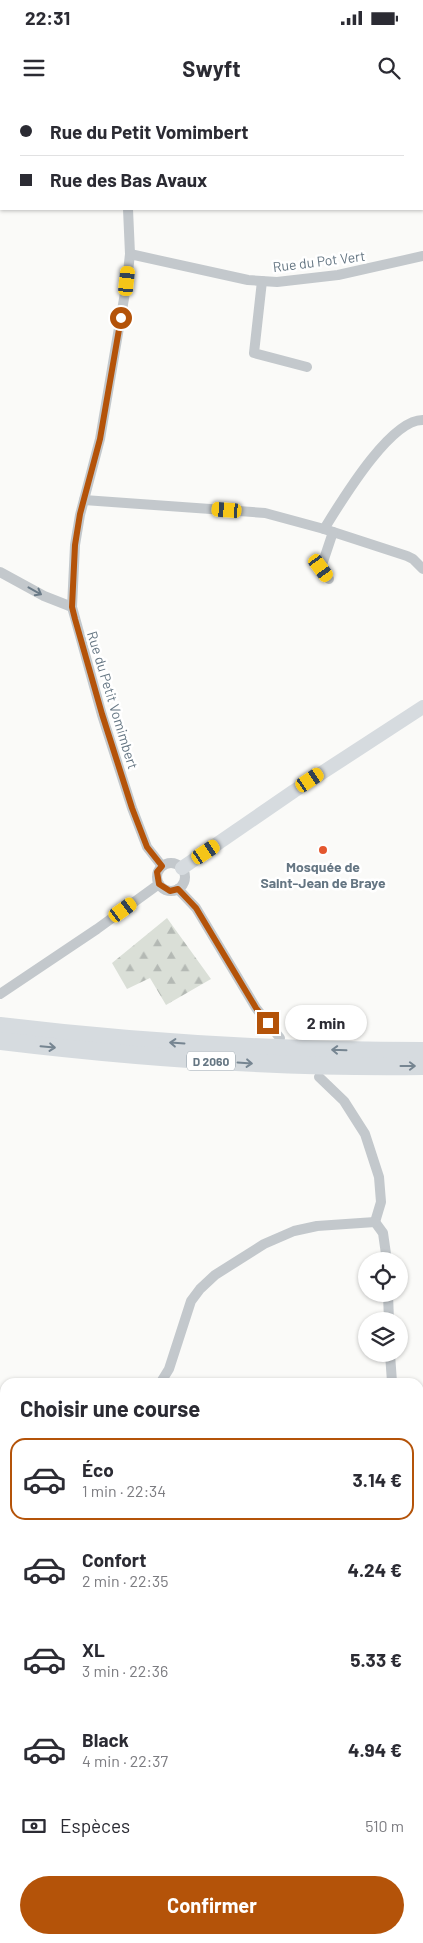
<!DOCTYPE html>
<html lang="fr">
<meta charset="utf-8">
<style>
:root{--surface:#fff;--page:#f7f7f7;--text:#2b2b33;--muted:#7c7c81;--line:#e1e1e2;--accent:#b45309}
body{margin:0;font-family:Barlow,sans-serif;background:var(--page);color:var(--text);height:100vh;display:flex;flex-direction:column;font-size:19px;white-space:nowrap}
*{box-sizing:border-box;margin:0}
p{font-size:16px;color:var(--muted)}
.icon{flex:none;width:28px;height:28px;fill:none;stroke:currentColor;stroke-width:2;stroke-linecap:round;stroke-linejoin:round}
.map{position:relative;flex:1;overflow:hidden}
.side{position:absolute;left:0px;top:1278px;width:424px;height:566px;display:flex;flex-direction:column;background:var(--surface);border-radius:15px 15px 0 0;box-shadow:0 1px 4px #0004}
.side>*{flex:none}
.banner{position:absolute;left:0px;top:0px;width:424px;height:110px;box-shadow:0 1px 4px #0004;display:grid;align-content:center;height:110px;padding:0 20px;background:var(--surface)}
.controls{position:absolute;left:358px;top:1152px;display:grid;gap:10px}
.controls a{display:grid;place-items:center;width:50px;height:50px;border-radius:50%;background:var(--surface);box-shadow:0 1px 4px #0004;font-size:25px}
.end{position:absolute;width:22px;height:22px;margin:-11px;border:6px solid #b45309;background:#fff;box-shadow:0 0 0 2px #fff}
.from{border-radius:50%}
.bubble{position:absolute;height:35px;border-radius:18px;background:var(--surface);box-shadow:0 1px 4px #0004;font-size:16px;font-weight:700;line-height:35px;text-align:center}
.car{position:absolute;width:15px;height:30px;margin:-15px -8px;border-radius:6px;box-shadow:0 0 4px 1px #0007;background:linear-gradient(#f5c518 24%,#345 0 40%,#f5c518 0 76%,#345 0 86%,#f5c518 0)}
.banner b{display:flex;align-items:center;gap:18px;height:48px;font-size:19px}
.banner b+b{border-top:1px solid var(--line)}
.banner i{width:12px;height:12px;background:var(--text)}
ul{padding:0;list-style:none}
li{display:flex;align-items:center;gap:15px;height:82px;margin:0 10px 8px;padding:0 10px;border:2px solid transparent;border-radius:15px}
li div{flex:1}
li b{display:block;font-size:19px}
li em{font-style:normal;font-weight:700}
li.active{border-color:var(--accent)}
li>.icon{width:45px;height:45px;stroke-width:1.5}
h2{padding:0 20px;font-size:22px;line-height:60px}
.pay{display:flex;align-items:center;gap:12px;height:55px;padding:0 20px;font-size:19px}
.pay p{margin-inline-start:auto}
.cta{display:flex;gap:10px;margin-top:auto;padding:10px 20px}
.cta a{flex:1;height:58px;border-radius:30px;background:var(--accent);color:#fff;font-size:20px;font-weight:700;line-height:58px;text-align:center}
.status{display:flex;justify-content:space-between;align-items:center;height:35px;padding:0 25px;background:var(--surface);direction:ltr}
.status svg{height:14px;fill:currentColor}
header{display:flex;justify-content:space-between;align-items:center;height:65px;padding:0 20px;background:var(--surface);font-size:22px;font-weight:700}
.map>svg:first-child{display:block}
.forest{fill:url(#forest-firs)}
.garden{fill:url(#garden-furrows)}
.lines{fill:none;stroke-linecap:round;stroke-linejoin:round}
.street{stroke:#c3c8cc;stroke-width:10}
.secondary{stroke:#d6dbdf;stroke-width:14}
.highway{stroke:#d6dbdf;stroke-width:18}
.oneway{stroke:#6a7a87}
.oneway2{stroke:#768591}
.route{stroke:#b45309;stroke-width:6}
.poi-dot{fill:#e4572e;stroke:#fff;stroke-width:2}
.labels{text-anchor:middle;dominant-baseline:central;stroke-width:5;stroke-linejoin:round;paint-order:stroke}
.shield{fill:#fff;stroke:#939fa8;stroke-width:1}
.shield-label{font-size:12px;font-weight:bold;fill:#657683}
.street-label{font-size:14px;fill:#657683;stroke:#fff}
.poi-label{font-size:14px;font-weight:bold;fill:#657683;stroke:#fff}
</style>
<div class="status"><b>22:31</b><svg viewBox="0 0 49 12"><path d="M0 12V9h3v3zM5 12V6h3v6zM10 12V3h3v9zM15 12V0h3v12zM26 1h20v11H26zM47 4h2v5h-2z"/></svg></div>
<header><svg class="icon" aria-label="menu" viewBox="0 0 24 24"><path d="M4 6h16M4 12h16M4 18h16"/></svg>Swyft<svg class="icon" aria-label="search" viewBox="0 0 24 24"><circle cx="10" cy="10" r="6"/><path d="M15 15l6 6"/></svg></header>
<div class="map">
<svg width="423" height="1843" viewBox="0 0 423 1843">
<defs>
<pattern id="forest-firs" width="22" height="20" patternUnits="userSpaceOnUse" patternTransform="scale(1.25)"><rect width="22" height="20" fill="#dadfd7"/><path d="M5 1l3.5 6h-7zM16 11l3.5 6h-7z" fill="#b4b9b4"/></pattern>
<pattern id="garden-furrows" width="10" height="10" patternUnits="userSpaceOnUse" patternTransform="scale(1.25)"><rect width="10" height="10" fill="#dadfd7"/><path d="M-1 1l2-2M0 10L10 0M9 11l2-2" fill="none" stroke="#b4b9b4"/></pattern>
</defs>
<rect width="100%" height="100%" fill="#fafaf8"/>
<path class="forest" d="M167,818L211,879L166,905L150,878L127,889L112,863Z"/>
<path class="garden" d="M423,1382V1589H419V1384Z"/>
<g class="lines">
<g class="street">
<path d="M125,0V1"/>
<path d="M128,109L130,154L127,181L100,339L80,415L75,445L72,507L102,615L132,708L147,747L162,766"/>
<path d="M130,154L248,180L277,182L338,175L423,156"/>
<path d="M262,181L254,253L307,267"/>
<path d="M84,400L265,413L324,429L407,456L413,459L423,469"/>
<path d="M324,429C341,402 390,319 423,320"/>
<path d="M0,472L44,496L72,507"/>
<path d="M329,479L321,468L333,432"/>
<circle cx="171" cy="777" r="14"/>
<path d="M178,789L196,808L256,908L280,938"/>
<path d="M0,894L97,829L159,784"/>
<path d="M319,977L344,1001L365,1034L379,1077L381,1102L375,1122"/>
<path d="M375,1122L383,1133L387,1161"/>
<path d="M388,1194L389,1221"/>
<path d="M390,1254L392,1282"/>
<path d="M161,1282L169,1269L191,1201L200,1189L215,1175L264,1144L294,1131L317,1126L375,1122"/>
<path d="M0,1453L5,1448"/>
<path d="M0,1570L5,1571"/>
<path d="M419,1705L423,1704"/>
<path d="M399,1843V1839"/>
</g>
<path class="secondary" d="M182,768L294,691L423,607"/>
<g class="highway">
<path d="M0,926C141,943 281,951 423,951"/>
<path d="M0,941C140,958 282,968 423,966"/>
</g>
</g>
<defs><path id="oneway-shaft" d="M-6 0H5M1.5-3L5.5 0L1.5 3" fill="none" stroke-width="1.6" stroke-linecap="round" stroke-linejoin="round" transform="scale(1.25)"/></defs>
<use class="oneway" href="#oneway-shaft" transform="translate(35 491) rotate(29)"/>
<g class="oneway2">
<use href="#oneway-shaft" transform="translate(177 943) rotate(-176)"/>
<use href="#oneway-shaft" transform="translate(48 947) rotate(5)"/>
<use href="#oneway-shaft" transform="translate(339 950) rotate(-178)"/>
<use href="#oneway-shaft" transform="translate(245 963) rotate(4)"/>
<use href="#oneway-shaft" transform="translate(408 966)"/>
</g>
<g class="lines">
<path class="route" d="M121,218L100,339L80,414L75,445L72,507L75,519L102,614L132,708L147,747L162,766L157,772L159,784L170,791L178,789L196,808L256,908L268,923"/>
</g>
<circle class="poi-dot" cx="323" cy="750" r="5"/>
<g class="labels">
<rect class="shield" x="187" y="951.5" width="48" height="19" rx="4"/>
<g class="shield-label">
<text x="211" y="961">D 2060</text>
</g>
<g class="street-label">
<text transform="translate(319 161) rotate(-7)">Rue du Pot Vert</text>
<text transform="translate(113 600) rotate(73)">Rue du Petit Vomimbert</text>
</g>
<g class="poi-label">
<text x="323" y="766">Mosquée de<tspan x="323" dy="16">Saint-Jean de Braye</tspan></text>
</g>
</g>
</svg>
<div class="controls">
<a><svg class="icon" aria-label="locate" viewBox="0 0 24 24"><circle cx="12" cy="12" r="6"/><path d="M12 2v4M12 18v4M2 12h4M18 12h4"/></svg></a>
<a><svg class="icon" aria-label="layers" viewBox="0 0 24 24"><path d="M12 4l9 5-9 5-9-5zM3 14l9 5 9-5"/></svg></a>
</div>
<i class="end from" style="left:121px;top:218px"></i>
<i class="end" style="left:268px;top:923px"></i>
<div class="bubble" style="left:285px;top:905px;width:82px">2 min</div>
<i class="car" style="left:127px;top:181px;rotate:6deg"></i>
<i class="car" style="left:227px;top:410px;rotate:274deg"></i>
<i class="car" style="left:321px;top:468px;rotate:144deg"></i>
<i class="car" style="left:310px;top:680px;rotate:56deg"></i>
<i class="car" style="left:206px;top:752px;rotate:56deg"></i>
<i class="car" style="left:123px;top:810px;rotate:54deg"></i>
<div class="banner">
<b><i class="from"></i>Rue du Petit Vomimbert</b>
<b><i></i>Rue des Bas Avaux</b>
</div>
<section class="side">
<h2>Choisir une course</h2>
<ul>
<li class="active"><svg class="icon" aria-label="car" viewBox="0 0 24 24"><path d="M5 17H2v-5l4-1 3-4h7l3 4 3 1v5h-3M9 17h6M6 11h13"/><circle cx="7" cy="17" r="2"/><circle cx="17" cy="17" r="2"/></svg><div><b>Éco</b><p>1 min · 22:34</p></div><em>3.14 €</em></li>
<li><svg class="icon" aria-label="car" viewBox="0 0 24 24"><path d="M5 17H2v-5l4-1 3-4h7l3 4 3 1v5h-3M9 17h6M6 11h13"/><circle cx="7" cy="17" r="2"/><circle cx="17" cy="17" r="2"/></svg><div><b>Confort</b><p>2 min · 22:35</p></div><em>4.24 €</em></li>
<li><svg class="icon" aria-label="car" viewBox="0 0 24 24"><path d="M5 17H2v-5l4-1 3-4h7l3 4 3 1v5h-3M9 17h6M6 11h13"/><circle cx="7" cy="17" r="2"/><circle cx="17" cy="17" r="2"/></svg><div><b>XL</b><p>3 min · 22:36</p></div><em>5.33 €</em></li>
<li><svg class="icon" aria-label="car" viewBox="0 0 24 24"><path d="M5 17H2v-5l4-1 3-4h7l3 4 3 1v5h-3M9 17h6M6 11h13"/><circle cx="7" cy="17" r="2"/><circle cx="17" cy="17" r="2"/></svg><div><b>Black</b><p>4 min · 22:37</p></div><em>4.94 €</em></li>
</ul>
<div class="pay"><svg class="icon" aria-label="cash" viewBox="0 0 24 24"><path d="M3 7h18v10H3z"/><circle cx="12" cy="12" r="2"/></svg>Espèces<p>510 m</p></div>
<div class="cta"><a>Confirmer</a></div>
</section>
</div>
